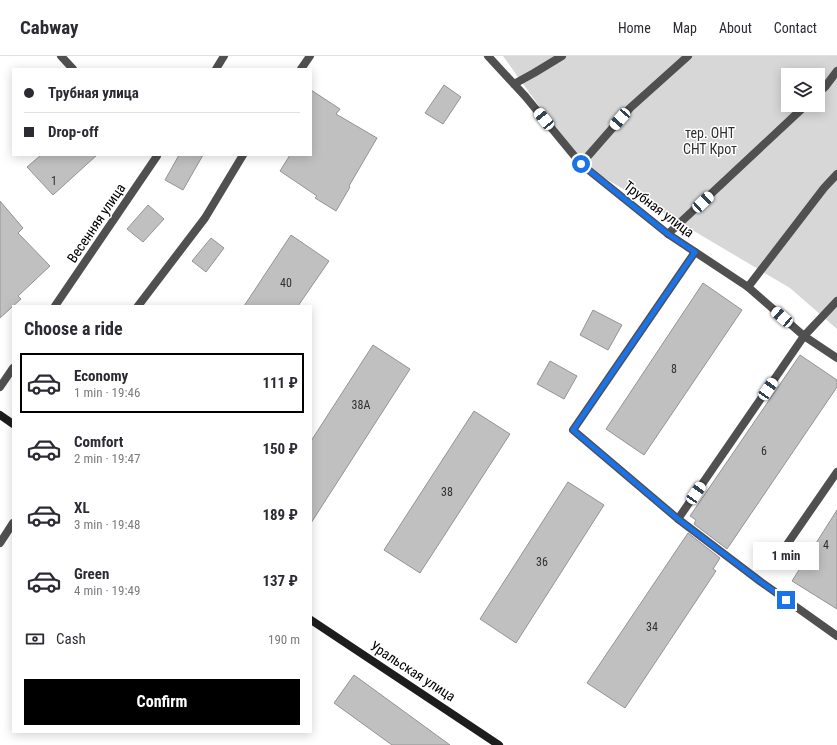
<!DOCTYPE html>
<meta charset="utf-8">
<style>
:root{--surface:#fff;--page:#f7f7f7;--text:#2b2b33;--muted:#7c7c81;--line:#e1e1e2;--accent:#000}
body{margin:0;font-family:"Roboto Condensed",sans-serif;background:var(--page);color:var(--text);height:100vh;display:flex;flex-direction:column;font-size:15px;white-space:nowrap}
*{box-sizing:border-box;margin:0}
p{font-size:13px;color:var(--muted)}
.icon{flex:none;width:22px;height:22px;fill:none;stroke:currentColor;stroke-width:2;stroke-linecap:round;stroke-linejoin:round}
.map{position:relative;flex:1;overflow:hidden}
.sheet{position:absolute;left:12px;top:249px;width:300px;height:428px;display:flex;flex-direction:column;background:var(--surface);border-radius:0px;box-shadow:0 2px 10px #0003}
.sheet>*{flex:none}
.hud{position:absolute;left:12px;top:12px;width:300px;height:88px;border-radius:0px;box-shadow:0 2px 10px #0003;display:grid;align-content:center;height:88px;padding:0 12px;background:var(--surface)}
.tools{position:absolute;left:781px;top:12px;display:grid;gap:8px}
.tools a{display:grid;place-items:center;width:44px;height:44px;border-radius:0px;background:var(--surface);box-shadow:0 2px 10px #0003;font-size:20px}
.end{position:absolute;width:18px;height:18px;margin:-9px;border:5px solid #1a73e8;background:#fff;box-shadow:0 0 0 2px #fff}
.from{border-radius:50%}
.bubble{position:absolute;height:28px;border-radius:0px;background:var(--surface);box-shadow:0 2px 10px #0003;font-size:13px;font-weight:700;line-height:28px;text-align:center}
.car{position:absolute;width:12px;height:24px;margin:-12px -6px;border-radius:5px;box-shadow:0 0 3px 1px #0007;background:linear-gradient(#fff 24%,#345 0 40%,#fff 0 76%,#345 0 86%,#fff 0)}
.hud b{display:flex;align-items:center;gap:14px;height:38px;font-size:15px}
.hud b+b{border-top:1px solid var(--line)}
.hud i{width:10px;height:10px;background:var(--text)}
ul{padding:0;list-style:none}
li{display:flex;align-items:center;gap:12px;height:60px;margin:0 8px 6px;padding:0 4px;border:2px solid transparent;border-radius:0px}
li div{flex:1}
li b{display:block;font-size:15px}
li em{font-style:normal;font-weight:700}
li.selected{border-color:var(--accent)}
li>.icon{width:36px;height:36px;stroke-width:1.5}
h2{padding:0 12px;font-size:18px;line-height:48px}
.pay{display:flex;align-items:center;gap:10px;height:44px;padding:0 12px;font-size:15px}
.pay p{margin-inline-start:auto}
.primary-button{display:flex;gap:8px;margin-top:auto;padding:8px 12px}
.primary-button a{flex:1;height:46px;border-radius:0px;background:var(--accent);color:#fff;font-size:16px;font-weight:700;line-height:46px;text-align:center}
header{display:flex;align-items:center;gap:24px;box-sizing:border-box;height:56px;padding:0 20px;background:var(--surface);border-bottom:1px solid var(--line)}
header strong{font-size:19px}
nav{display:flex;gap:22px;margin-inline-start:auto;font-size:14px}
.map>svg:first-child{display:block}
.green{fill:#d7d7d7;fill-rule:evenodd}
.building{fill:#c0c0c0;stroke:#949494}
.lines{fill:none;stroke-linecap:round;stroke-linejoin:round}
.lane{stroke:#505050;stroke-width:8}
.street{stroke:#505050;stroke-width:8}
.secondary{stroke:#1d1d1d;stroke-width:8}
.route{stroke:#1a73e8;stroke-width:5}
.labels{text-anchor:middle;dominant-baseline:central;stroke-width:3;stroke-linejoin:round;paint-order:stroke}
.number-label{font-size:12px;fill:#303030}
.park-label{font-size:14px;fill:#2e2e2e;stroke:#fff}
.street-label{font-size:14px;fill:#000;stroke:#fff}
</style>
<header>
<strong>Cabway</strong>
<nav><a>Home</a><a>Map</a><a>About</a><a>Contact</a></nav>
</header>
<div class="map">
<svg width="837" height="689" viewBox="0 0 837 689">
<rect width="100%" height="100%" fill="#fff"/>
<path class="green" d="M503,0H837V273L790,232L581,108ZM788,19H818V49H788Z"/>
<g class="building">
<path d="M444,29L461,41L443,68L425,57Z"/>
<path d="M311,34L340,53L336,58L377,82L349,130L350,131L336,155L315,142L317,140L280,115L290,99H311Z"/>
<path d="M41,99H97L53,139L27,111Z"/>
<path d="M179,99H203L183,134L165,124Z"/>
<path d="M0,145L23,172L18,177L50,210L18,240L21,243L0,262Z"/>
<path d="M148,149L164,163L143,186L127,173Z"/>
<path d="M291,179L329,205L298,250H244Z"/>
<path d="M211,182L224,192L206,216L192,205Z"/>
<path d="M703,227L742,254L644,399L606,373Z"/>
<path d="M593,254L622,269L608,294L580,279Z"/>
<path d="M373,289L410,313L311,467V385Z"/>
<path d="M800,299L837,324V331L727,493L694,468L696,464L690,460Z"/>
<path d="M550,305L577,320L564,343L537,328Z"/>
<path d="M474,355L510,378L420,517L384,494Z"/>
<path d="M568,426L604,449L516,587L480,563Z"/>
<path d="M837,454V553L792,525Z"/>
<path d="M688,477L720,502L713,513L716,515L625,652L587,627Z"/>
<path d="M354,619L450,689H392L334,647Z"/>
</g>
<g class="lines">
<g class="lane">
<path d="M301,13L310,0"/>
<path d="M514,28L534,17L562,0"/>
<path d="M818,37L825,31L837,15"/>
<path d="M581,108L630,52L688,0"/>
<path d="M668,178L806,49"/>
<path d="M695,196L573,374L678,463L761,526L837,580"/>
<path d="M748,231L824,132L837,118"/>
<path d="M138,250L205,162L243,99"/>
<path d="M678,463L804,280L837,245"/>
<path d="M0,487L13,467"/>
<path d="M779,500L837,416"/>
</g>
<g class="street">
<path d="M61,0L73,13"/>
<path d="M488,0L525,40L581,108L668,178L748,231L804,280L837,302"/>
<path d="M216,13L224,0"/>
<path d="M55,250L157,100L156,99"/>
<path d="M0,331L13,312"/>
</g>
<g class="secondary">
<path d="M0,359L13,368"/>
<path d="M311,564L499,689"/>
</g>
</g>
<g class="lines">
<path class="route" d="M581,108L668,178L695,196L573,374L678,463L761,526L786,544"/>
</g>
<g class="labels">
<g class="number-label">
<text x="54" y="125">1</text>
<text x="286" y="227">40</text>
<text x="674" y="313">8</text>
<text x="361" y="349">38А</text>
<text x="764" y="395">6</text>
<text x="447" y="436">38</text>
<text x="826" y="489">4</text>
<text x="542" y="506">36</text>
<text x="652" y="571">34</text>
</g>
<g class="park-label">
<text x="710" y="77">тер. ОНТ<tspan x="710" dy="16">СНТ Крот</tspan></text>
</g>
<g class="street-label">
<text transform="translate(659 153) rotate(37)">Трубная улица</text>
<text transform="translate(96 167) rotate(-56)">Весенняя улица</text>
<text transform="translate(413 615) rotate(33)">Уральская улица</text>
</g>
</g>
</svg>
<div class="tools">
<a><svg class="icon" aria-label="layers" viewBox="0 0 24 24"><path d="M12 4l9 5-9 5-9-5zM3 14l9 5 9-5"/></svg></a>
</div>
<i class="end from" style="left:581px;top:108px"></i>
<i class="end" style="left:786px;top:544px"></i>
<div class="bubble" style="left:753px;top:486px;width:66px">1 min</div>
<i class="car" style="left:544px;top:63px;rotate:321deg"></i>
<i class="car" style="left:620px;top:63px;rotate:221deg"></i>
<i class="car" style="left:703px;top:146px;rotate:47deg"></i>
<i class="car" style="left:782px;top:261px;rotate:311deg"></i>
<i class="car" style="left:768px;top:333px;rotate:34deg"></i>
<i class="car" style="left:696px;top:437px;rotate:34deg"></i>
<div class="hud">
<b><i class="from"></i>Трубная улица</b>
<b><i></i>Drop-off</b>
</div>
<section class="sheet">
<h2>Choose a ride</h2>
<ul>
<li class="selected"><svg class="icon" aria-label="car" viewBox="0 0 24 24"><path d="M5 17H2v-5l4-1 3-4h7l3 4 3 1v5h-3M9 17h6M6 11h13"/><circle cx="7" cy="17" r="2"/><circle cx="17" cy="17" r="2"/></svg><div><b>Economy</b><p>1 min · 19:46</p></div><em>111 ₽</em></li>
<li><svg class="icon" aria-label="car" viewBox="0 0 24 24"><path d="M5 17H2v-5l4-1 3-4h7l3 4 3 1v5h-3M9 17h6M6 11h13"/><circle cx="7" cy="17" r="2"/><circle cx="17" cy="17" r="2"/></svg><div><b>Comfort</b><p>2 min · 19:47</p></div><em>150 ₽</em></li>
<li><svg class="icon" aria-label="car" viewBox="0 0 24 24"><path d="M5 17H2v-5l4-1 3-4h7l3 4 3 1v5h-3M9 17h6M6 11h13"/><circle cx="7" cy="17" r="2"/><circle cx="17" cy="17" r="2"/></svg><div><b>XL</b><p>3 min · 19:48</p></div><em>189 ₽</em></li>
<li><svg class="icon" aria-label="car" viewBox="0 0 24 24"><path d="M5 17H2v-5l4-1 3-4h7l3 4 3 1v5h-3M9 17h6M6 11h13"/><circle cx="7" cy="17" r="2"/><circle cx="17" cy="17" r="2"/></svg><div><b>Green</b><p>4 min · 19:49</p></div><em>137 ₽</em></li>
</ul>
<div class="pay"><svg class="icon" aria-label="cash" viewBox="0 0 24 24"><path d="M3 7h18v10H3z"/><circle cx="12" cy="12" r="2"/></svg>Cash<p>190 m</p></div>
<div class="primary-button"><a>Confirm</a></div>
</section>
</div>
